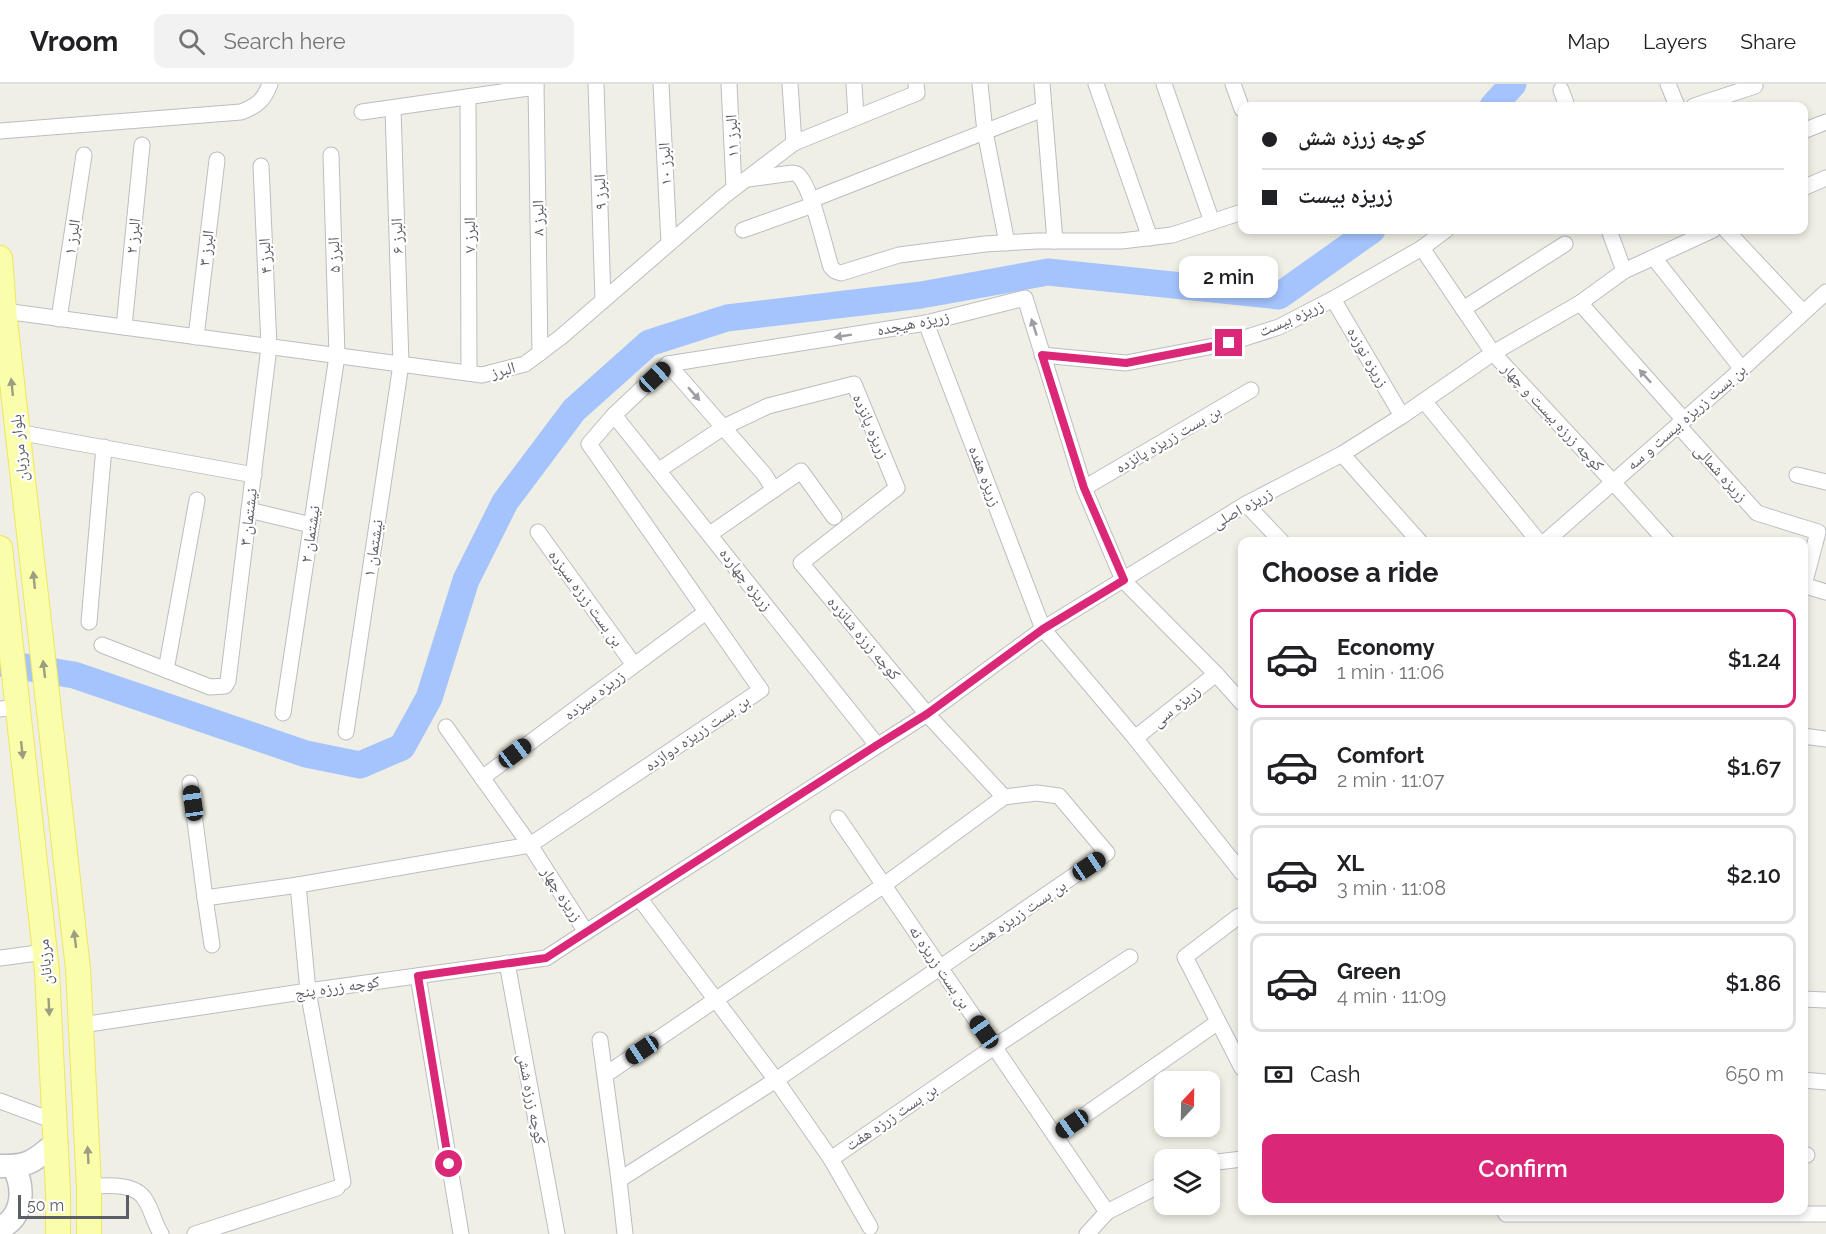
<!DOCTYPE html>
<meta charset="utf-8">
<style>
:root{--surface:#fff;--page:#f2f2f2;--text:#202124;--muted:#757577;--line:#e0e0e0;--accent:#db2777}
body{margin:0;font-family:Raleway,"Noto Naskh Arabic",sans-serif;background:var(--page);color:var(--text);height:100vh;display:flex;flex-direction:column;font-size:22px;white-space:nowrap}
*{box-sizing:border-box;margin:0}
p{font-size:20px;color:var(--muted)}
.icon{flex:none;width:33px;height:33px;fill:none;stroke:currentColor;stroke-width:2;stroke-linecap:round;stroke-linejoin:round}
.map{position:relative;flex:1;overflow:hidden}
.drawer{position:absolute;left:1238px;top:453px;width:570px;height:678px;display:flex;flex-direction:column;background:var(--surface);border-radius:12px;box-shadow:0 3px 9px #0003}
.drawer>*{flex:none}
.hud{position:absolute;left:1238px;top:18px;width:570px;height:132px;border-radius:12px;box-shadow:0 3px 9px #0003;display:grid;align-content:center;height:132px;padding:0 24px;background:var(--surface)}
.needle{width:39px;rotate:22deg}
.tools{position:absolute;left:1154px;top:987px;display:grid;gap:12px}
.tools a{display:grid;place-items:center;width:66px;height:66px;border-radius:12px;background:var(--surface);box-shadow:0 3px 9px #0003;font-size:30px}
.scale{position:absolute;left:18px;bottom:15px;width:111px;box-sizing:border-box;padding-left:6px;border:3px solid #5c5e65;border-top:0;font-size:16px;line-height:21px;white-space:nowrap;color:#5c5e65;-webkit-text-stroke:4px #fff;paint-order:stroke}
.end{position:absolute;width:27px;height:27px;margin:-14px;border:8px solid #db2777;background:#fff;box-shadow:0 0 0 3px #fff}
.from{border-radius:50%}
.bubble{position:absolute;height:42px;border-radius:12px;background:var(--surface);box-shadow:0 3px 9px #0003;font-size:20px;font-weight:600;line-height:42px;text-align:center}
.car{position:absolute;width:18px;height:36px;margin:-18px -9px;border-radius:8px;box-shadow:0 0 4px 2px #0007;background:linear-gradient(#222 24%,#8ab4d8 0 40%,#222 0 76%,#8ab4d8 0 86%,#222 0)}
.hud b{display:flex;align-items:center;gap:21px;height:57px;font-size:22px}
.hud b+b{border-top:2px solid var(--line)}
.hud i{width:15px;height:15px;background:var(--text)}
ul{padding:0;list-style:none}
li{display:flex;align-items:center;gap:18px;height:99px;margin:0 12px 9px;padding:0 12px;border:3px solid var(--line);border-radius:12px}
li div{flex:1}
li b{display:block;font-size:22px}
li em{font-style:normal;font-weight:600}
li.active{border-color:var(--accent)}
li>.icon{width:54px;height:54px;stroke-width:1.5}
h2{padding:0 24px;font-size:27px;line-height:72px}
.pay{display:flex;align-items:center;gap:15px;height:66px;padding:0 24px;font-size:22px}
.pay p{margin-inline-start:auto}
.primary-button{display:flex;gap:12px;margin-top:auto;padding:12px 24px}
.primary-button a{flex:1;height:69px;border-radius:12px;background:var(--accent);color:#fff;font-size:24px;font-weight:600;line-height:69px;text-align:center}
header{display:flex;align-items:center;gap:36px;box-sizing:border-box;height:84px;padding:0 30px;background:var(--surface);border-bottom:2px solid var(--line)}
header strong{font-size:28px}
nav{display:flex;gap:33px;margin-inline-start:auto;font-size:21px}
.search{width:420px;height:54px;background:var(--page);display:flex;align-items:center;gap:15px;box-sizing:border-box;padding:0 21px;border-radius:12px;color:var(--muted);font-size:22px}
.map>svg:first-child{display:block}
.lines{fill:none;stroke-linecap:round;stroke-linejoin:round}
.river{stroke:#a5c4fe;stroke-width:27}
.minor-casing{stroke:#bcbdc3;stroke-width:17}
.secondary-casing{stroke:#bdbec5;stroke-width:25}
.primary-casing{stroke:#f0e65d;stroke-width:26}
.minor{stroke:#fff;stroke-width:15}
.secondary{stroke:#fff;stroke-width:22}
.primary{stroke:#fafeaa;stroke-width:24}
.oneway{fill:#9d9ea3}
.oneway2{fill:#9b9e81}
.route{stroke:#db2777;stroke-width:8}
.labels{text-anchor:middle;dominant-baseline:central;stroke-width:4.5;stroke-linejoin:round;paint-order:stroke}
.street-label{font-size:16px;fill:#5c5e65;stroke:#fff}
</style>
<header>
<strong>Vroom</strong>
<div class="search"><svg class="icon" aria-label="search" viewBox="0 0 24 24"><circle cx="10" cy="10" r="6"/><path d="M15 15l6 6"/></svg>Search here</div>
<nav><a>Map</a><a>Layers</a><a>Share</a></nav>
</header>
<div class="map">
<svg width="1826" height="1150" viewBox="0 0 1826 1150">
<rect width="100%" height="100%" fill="#efefe5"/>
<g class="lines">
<g class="river">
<path d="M1493,22L1513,0"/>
<path d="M0,579L74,591L306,670L360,681L402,663L429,614L466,496L505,418L574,326L649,259L727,234L921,211L1048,188L1279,212L1372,146"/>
</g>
<defs>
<g id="minor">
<path d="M536,0L540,269"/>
<path d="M596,0L603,216"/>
<path d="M661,0L669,159"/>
<path d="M729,0L734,104"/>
<path d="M790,0L794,59"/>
<path d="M854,0L856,33"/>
<path d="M980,0L985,48L1007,159"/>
<path d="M1042,0L1055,157"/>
<path d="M1096,0L1150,154"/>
<path d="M1164,0L1212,138"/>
<path d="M1233,0L1242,25"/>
<path d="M1668,0L1677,22"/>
<path d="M1561,6L1567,22"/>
<path d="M468,13L469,289"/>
<path d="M1694,22L1755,2"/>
<path d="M362,28L536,3"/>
<path d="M0,47L241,28C257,22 264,16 270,0"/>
<path d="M1803,47L1826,38"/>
<path d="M748,95L792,89C797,90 797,89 800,93C813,109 824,161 831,183L835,187L841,189L899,171L985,160L1037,157H1121L1172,151L1242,128"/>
<path d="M1803,104L1826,94"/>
<path d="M811,116L1043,25"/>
<path d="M743,146L813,121"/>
<path d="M1446,146L1422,164L1493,269L1613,398L1667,458"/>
<path d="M1609,146L1624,187"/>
<path d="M1726,146L1803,228"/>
<path d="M1654,174L1742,285"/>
<path d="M1333,215L1402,332"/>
<path d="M1580,219L1684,336"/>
<path d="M1463,225L1565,160"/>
<path d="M4,227L482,291L525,280L561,253L724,112L794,59L917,9L916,0"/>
<path d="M59,235L84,71"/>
<path d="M124,243L142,61"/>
<path d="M196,253L217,76"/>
<path d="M1042,271L1126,279L1229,259L1279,243L1333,215L1422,164"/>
<path d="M1424,317L1539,458"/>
<path d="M614,331L877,661"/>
<path d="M1678,341L1757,429L1818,448L1804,501"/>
<path d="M17,348L254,391"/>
<path d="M1342,370L1420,458"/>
<path d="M659,386L724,343L768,322L854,300L897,404L801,479L927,630L1004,713"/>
<path d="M1797,391L1826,398"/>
<path d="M1084,404L1251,306"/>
<path d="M774,406L764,390L668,280L926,239L1025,214L1084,404L1123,496L1216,590L1242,619"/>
<path d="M1246,420L1282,458"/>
<path d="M249,426L311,441"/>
<path d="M538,448L634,581"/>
<path d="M710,450L801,387L834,433"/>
<path d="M1545,458L1742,285L1826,208"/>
<path d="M1803,501L1826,508"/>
<path d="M89,538L104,363"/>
<path d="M102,561L210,603L225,602L228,597L269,263L261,82"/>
<path d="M166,586L197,416"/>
<path d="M0,625L17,623"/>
<path d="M283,629L337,272L331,71"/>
<path d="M446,643L530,761L761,606L589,360L614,331L668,280"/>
<path d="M346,648L401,280L393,24"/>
<path d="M1803,652L1826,655"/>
<path d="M1135,654L1216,590"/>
<path d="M482,694L706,528"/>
<path d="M190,699L205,814L298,801"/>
<path d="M838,734L1107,1128L1164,1099"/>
<path d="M1242,789L1135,654L1043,545L1246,420L1342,370L1402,332L1493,269L1580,219L1624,187L1713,146"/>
<path d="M205,814L212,861"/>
<path d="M640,815L776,996L831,1075L994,963L1130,873"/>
<path d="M1239,832L1185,873L1242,984"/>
<path d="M0,874L45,868"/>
<path d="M507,879L557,1150"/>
<path d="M418,892L461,1150"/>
<path d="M1803,915L1826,916"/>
<path d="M82,941L308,907L546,874L586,848"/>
<path d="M600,956L619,1096L776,996L1107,769L1059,712L1037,709L1004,713L884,801L605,991"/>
<path d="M1803,996L1826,998"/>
<path d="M0,1017L54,1037"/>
<path d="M1055,1052L1218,938"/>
<path d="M1803,1070L1807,1071"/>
<path d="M831,1075L870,1143"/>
<path d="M1209,1079L1242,1075"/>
<path d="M619,1096L625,1150"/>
<path d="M343,1098L308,907L298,801L530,761L586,848L927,630L1043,545L926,239"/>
<path d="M89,1103C105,1101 134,1099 144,1114C152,1125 154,1139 161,1150"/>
<path d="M1504,1126L1506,1130H1826"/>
<path d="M195,1150L337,1104"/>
<path d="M1087,1150L1107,1128"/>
</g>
<g id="secondary">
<path d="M0,1082C29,1083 34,1077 56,1059"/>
<path d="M0,1144C24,1133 25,1103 13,1082"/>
</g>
<g id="primary">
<path d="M0,174L4,227L78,885L89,1103V1150"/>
<path d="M0,464L47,887L58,1108V1150"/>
</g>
</defs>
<use href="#minor" class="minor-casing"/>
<use href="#secondary" class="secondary-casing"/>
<use href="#primary" class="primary-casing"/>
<use href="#minor" class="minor"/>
<use href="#secondary" class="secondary"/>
<use href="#primary" class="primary"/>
</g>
<defs><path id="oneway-solid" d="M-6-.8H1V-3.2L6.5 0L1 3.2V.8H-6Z" transform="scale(1.5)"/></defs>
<g class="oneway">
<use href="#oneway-solid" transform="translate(1034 243) rotate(-108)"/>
<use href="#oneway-solid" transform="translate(843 252) rotate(171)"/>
<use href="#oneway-solid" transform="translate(1645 292) rotate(-132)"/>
<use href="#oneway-solid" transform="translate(694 310) rotate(49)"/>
</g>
<g class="oneway2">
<use href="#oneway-solid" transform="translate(12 303) rotate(-96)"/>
<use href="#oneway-solid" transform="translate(34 496) rotate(-96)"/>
<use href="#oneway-solid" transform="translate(44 585) rotate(-97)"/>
<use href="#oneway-solid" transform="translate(22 666) rotate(84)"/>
<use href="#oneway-solid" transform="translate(75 855) rotate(-97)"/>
<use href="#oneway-solid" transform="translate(49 923) rotate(87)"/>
<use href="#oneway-solid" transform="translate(88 1071) rotate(-93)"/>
</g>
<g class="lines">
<path class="route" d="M449,1080L418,892L546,874L877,661L927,630L1043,545L1124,496L1084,404L1042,271L1126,279L1229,259"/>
</g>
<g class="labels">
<g class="street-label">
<text transform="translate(732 52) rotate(-93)">البرز ۱۱</text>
<text transform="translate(665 80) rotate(-93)">البرز ۱۰</text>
<text transform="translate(600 108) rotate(-92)">البرز ۹</text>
<text transform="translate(538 134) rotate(-91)">البرز ۸</text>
<text transform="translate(469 151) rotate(-90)">البرز ۷</text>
<text transform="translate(133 152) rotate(-84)">البرز ۲</text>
<text transform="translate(397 152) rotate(-92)">البرز ۶</text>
<text transform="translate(72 153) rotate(-81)">البرز ۱</text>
<text transform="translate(206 164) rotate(-83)">البرز ۳</text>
<text transform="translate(334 171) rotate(-92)">البرز ۵</text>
<text transform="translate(265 172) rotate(-93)">البرز ۴</text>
<text transform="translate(1291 234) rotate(-24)">زریزه بیست</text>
<text transform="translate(913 239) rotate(-11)">زریزه هیجده</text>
<text transform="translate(1368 273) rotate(60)">زریزه نوزده</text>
<text transform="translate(503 286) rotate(-15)">البرز</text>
<text transform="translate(1553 333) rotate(47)">کوچه زرزه بیست و چهار</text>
<text transform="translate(1686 333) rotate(-41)">بن بست زریزه بیست و سه</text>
<text transform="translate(871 342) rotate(67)">زریزه پانزده</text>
<text transform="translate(1168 355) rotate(-30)">بن بست زریزه پانزده</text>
<text transform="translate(19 364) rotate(-96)">بلوار مرزبان</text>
<text transform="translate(1721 389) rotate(48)">زریزه شمالی</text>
<text transform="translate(985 392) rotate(69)">زریزه هفده</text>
<text transform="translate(1242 424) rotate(-30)">زریزه اصلی</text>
<text transform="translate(248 433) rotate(-83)">نيشتمان ۳</text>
<text transform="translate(310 450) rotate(-81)">نيشتمان ۲</text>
<text transform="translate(373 464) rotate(-81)">نيشتمان ۱</text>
<text transform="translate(746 495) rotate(52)">زریزه چهارده</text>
<text transform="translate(586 514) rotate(54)">بن بست زرزه سیزده</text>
<text transform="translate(864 554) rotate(50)">کوچه زرزه شانزده</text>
<text transform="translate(594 611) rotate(-37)">زریزه سیزده</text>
<text transform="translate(1176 622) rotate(-39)">زریزه سی</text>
<text transform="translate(697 649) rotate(-34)">بن بست زریزه دوازده</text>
<text transform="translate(562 810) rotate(57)">زریزه چهار</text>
<text transform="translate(1016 832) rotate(-34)">بن بست زریزه هشت</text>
<text transform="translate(45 878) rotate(-95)">مرزبانان</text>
<text transform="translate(940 883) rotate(56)">بن بست زریزه نه</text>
<text transform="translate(337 903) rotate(-8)">کوچه زرزه پنج</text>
<text transform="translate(532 1015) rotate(79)">کوچه زرزه شش</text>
<text transform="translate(891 1033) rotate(-34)">بن بست زرزه هفت</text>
</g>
</g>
</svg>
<div class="tools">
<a><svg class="needle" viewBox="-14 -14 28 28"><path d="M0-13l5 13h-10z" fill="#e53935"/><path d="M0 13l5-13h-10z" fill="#757577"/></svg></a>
<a><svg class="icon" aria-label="layers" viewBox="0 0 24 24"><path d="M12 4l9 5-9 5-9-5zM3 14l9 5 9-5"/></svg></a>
</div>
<div class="scale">50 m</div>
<i class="end from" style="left:449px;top:1080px"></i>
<i class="end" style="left:1229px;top:259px"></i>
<div class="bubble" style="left:1179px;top:172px;width:99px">2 min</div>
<i class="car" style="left:655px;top:293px;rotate:47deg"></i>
<i class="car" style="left:515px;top:669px;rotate:53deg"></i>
<i class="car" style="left:193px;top:719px;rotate:352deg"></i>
<i class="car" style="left:1089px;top:782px;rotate:56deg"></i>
<i class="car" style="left:984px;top:948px;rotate:325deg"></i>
<i class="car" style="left:642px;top:966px;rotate:236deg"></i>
<i class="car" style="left:1072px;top:1040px;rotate:235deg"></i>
<div class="hud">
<b><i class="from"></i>کوچه زرزه شش</b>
<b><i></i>زریزه بیست</b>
</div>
<section class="drawer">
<h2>Choose a ride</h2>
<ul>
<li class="active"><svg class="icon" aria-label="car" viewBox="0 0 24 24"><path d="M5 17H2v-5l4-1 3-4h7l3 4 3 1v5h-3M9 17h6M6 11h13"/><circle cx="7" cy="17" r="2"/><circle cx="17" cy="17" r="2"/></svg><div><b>Economy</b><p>1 min · 11:06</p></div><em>$1.24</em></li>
<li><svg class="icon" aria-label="car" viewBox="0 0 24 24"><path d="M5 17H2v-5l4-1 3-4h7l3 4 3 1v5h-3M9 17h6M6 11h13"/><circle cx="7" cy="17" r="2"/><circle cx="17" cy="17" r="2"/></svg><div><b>Comfort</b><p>2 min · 11:07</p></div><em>$1.67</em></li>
<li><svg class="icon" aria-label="car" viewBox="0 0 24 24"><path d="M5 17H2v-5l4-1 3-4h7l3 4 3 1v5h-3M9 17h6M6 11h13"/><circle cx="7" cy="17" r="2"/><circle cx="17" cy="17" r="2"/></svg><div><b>XL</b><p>3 min · 11:08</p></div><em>$2.10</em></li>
<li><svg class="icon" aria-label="car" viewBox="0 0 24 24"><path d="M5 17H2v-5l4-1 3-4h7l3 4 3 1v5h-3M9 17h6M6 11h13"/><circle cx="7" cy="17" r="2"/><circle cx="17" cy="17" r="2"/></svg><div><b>Green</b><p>4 min · 11:09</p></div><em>$1.86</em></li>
</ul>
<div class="pay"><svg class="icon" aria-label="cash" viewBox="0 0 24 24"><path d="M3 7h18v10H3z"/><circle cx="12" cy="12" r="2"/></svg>Cash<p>650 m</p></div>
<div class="primary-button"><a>Confirm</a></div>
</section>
</div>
